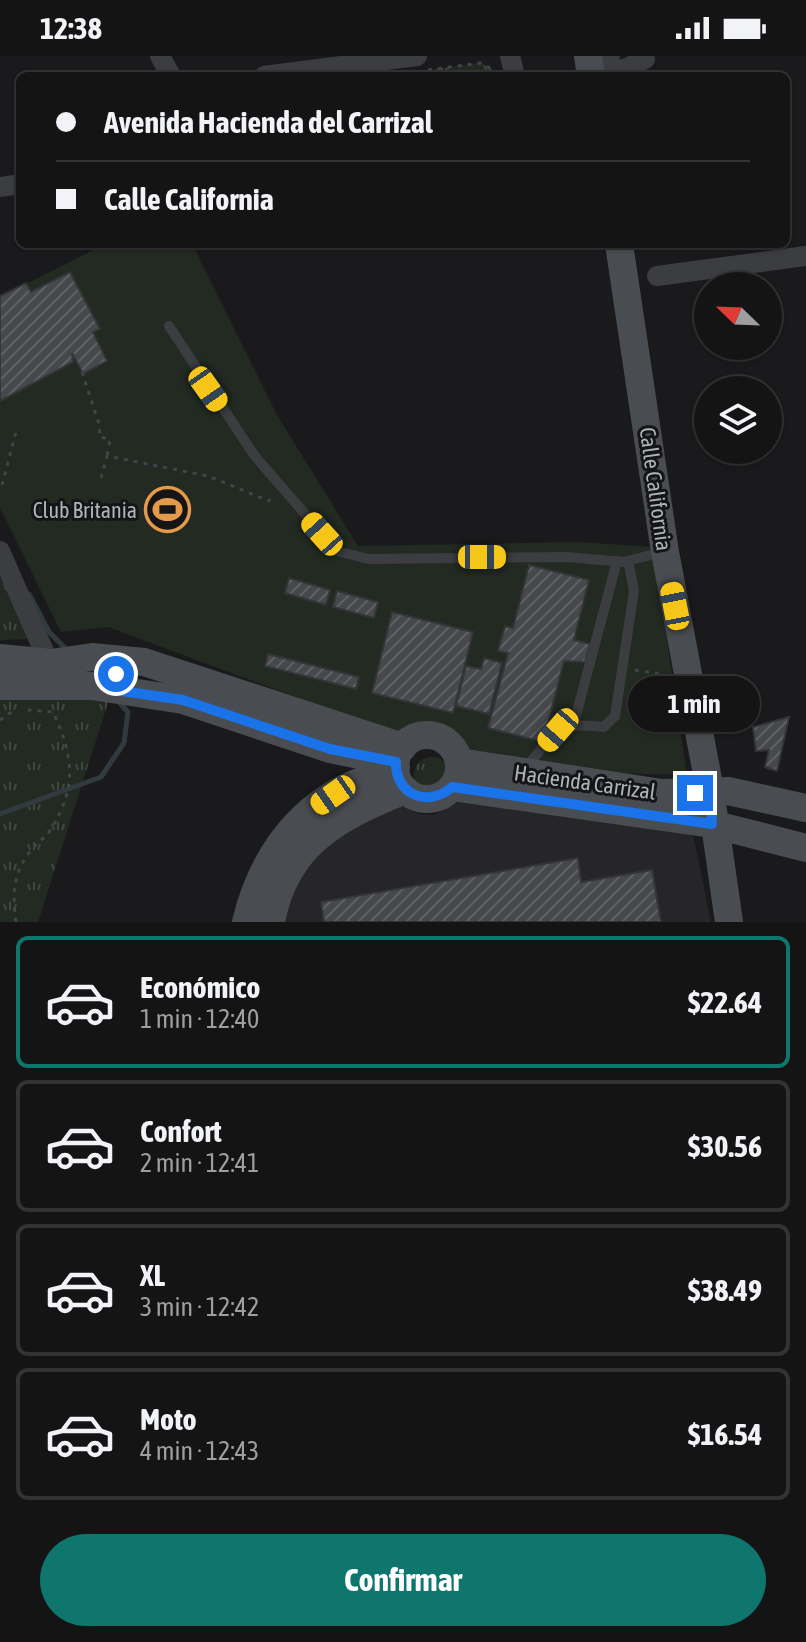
<!DOCTYPE html>
<html lang="es">
<meta charset="utf-8">
<style>
:root{--surface:#141415;--page:#1d1d1e;--text:#f1f3f6;--muted:#9d9ea0;--line:#333334;--accent:#0f766e}
body{margin:0;font-family:"Asap Condensed",sans-serif;background:var(--page);color:var(--text);height:100vh;display:flex;flex-direction:column;font-size:30px;white-space:nowrap}
*{box-sizing:border-box;margin:0}
p{font-size:26px;color:var(--muted)}
.icon{flex:none;width:44px;height:44px;fill:none;stroke:currentColor;stroke-width:2;stroke-linecap:round;stroke-linejoin:round}
.map{position:relative;height:866px;overflow:hidden}
.details{display:flex;flex-direction:column;background:var(--surface);flex:1}
.details>*{flex:none}
.hud{position:absolute;left:16px;top:16px;width:774px;height:176px;border-radius:12px;box-shadow:0 2px 6px #0004,0 0 0 2px var(--line);display:grid;align-content:center;height:176px;padding:0 40px;background:var(--surface)}
.needle{width:52px;rotate:293deg}
.buttons{position:absolute;left:694px;top:216px;display:grid;gap:16px}
.buttons a{display:grid;place-items:center;width:88px;height:88px;border-radius:50%;background:var(--surface);box-shadow:0 2px 6px #0004,0 0 0 2px var(--line);font-size:40px}
.end{position:absolute;width:36px;height:36px;margin:-18px;border:10px solid #1a73e8;background:#fff;box-shadow:0 0 0 4px #fff}
.from{border-radius:50%}
.bubble{position:absolute;height:56px;border-radius:28px;background:var(--surface);box-shadow:0 2px 6px #0004,0 0 0 2px var(--line);font-size:26px;font-weight:700;line-height:56px;text-align:center}
.car{position:absolute;width:24px;height:48px;margin:-24px -12px;border-radius:10px;box-shadow:0 0 6px 2px #0007;background:linear-gradient(#f5c518 24%,#345 0 40%,#f5c518 0 76%,#345 0 86%,#f5c518 0)}
.hud b{display:flex;align-items:center;gap:28px;height:76px;font-size:30px}
.hud b+b{border-top:2px solid var(--line)}
.hud i{width:20px;height:20px;background:var(--text)}
ul{padding:14px 0 0;list-style:none}
li{display:flex;align-items:center;gap:24px;height:132px;margin:0 16px 12px;padding:0 24px;border:4px solid var(--line);border-radius:12px}
li div{flex:1}
li b{display:block;font-size:30px}
li em{font-style:normal;font-weight:700}
li.on{border-color:var(--accent)}
li>.icon{width:72px;height:72px;stroke-width:1.5}
.cta{display:flex;gap:16px;margin-top:auto;padding:16px 40px}
.cta a{flex:1;height:92px;border-radius:48px;background:var(--accent);color:#fff;font-size:32px;font-weight:700;line-height:92px;text-align:center}
.status{display:flex;justify-content:space-between;align-items:center;height:56px;padding:0 40px;background:var(--surface);direction:ltr}
.status svg{height:22px;fill:currentColor}
.map>svg:first-child{display:block}
.built{fill:#262629}
.grass{fill:#222a22}
.park{fill:url(#park-tufts)}
.lines{fill:none;stroke-linecap:round;stroke-linejoin:round}
.stream{stroke:#313b3f;stroke-width:5}
.building{fill:url(#building-hatch);stroke:#343538;stroke-width:2}
.path{stroke:#414448;stroke-width:3;stroke-dasharray:4 6;stroke-linecap:butt}
.lane{stroke:#3b3d41;stroke-width:10}
.street{stroke:#3b3d41;stroke-width:20}
.secondary{stroke:#494c51;stroke-width:28}
.route{stroke:#1a73e8;stroke-width:10}
.labels{text-anchor:middle;dominant-baseline:central;stroke-width:6;stroke-linejoin:round;paint-order:stroke}
.street-label{font-size:22px;fill:#aeb3ba;stroke:#151517}
.poi-label{font-size:22px;fill:#aeb3ba;stroke:#151517;text-anchor:end}
</style>
<div class="status"><b>12:38</b><svg viewBox="0 0 49 12"><path d="M0 12V9h3v3zM5 12V6h3v6zM10 12V3h3v9zM15 12V0h3v12zM26 1h20v11H26zM47 4h2v5h-2z"/></svg></div>
<div class="map">
<svg width="806" height="866" viewBox="0 0 806 866">
<defs>
<pattern id="park-tufts" width="24" height="20" patternUnits="userSpaceOnUse" patternTransform="scale(2)"><rect width="24" height="20" fill="#222a22"/><path d="M3 7l-1-3M5 7V3M7 7l1-3M15 17l-1-3M17 17v-4M19 17l1-3" fill="none" stroke="#404640"/></pattern>
<pattern id="building-hatch" width="6" height="6" patternUnits="userSpaceOnUse" patternTransform="scale(2)"><rect width="6" height="6" fill="#47484c"/><path d="M-1 1l2-2M0 6l6-6M5 7l2-2" fill="none" stroke="#5f6064"/></pattern>
</defs>
<rect width="100%" height="100%" fill="#1a1a1c"/>
<path class="built" d="M460,745L688,776L694,782L711,866H281L297,823L337,777L401,750L419,758L434,759Z"/>
<path class="grass" d="M105,188H192L277,359L358,490L579,486L653,491L687,719L613,717L469,694L363,666L108,571L61,576L0,452V241Z"/>
<g class="park">
<path d="M480,7L496,15L497,20H383Z"/>
<path d="M0,521L32,583L0,584Z"/>
<path d="M0,626L114,628L38,866H0Z"/>
<circle cx="432" cy="719" r="18"/>
</g>
<g class="lines">
<g class="stream">
<path d="M29,538L49,576L68,595"/>
<path d="M0,758L101,721L124,687L128,656L118,645"/>
</g>
</g>
<g class="building">
<path d="M70,216L100,273L93,276L107,305L83,318L72,297L73,306L0,345V240L26,227L31,236Z"/>
<path d="M529,509L589,524L574,584L590,588L585,606L564,605L543,686L488,672L508,597L498,595L505,570L513,572Z"/>
<path d="M289,522L330,534L326,549L285,537Z"/>
<path d="M337,535L378,546L374,562L333,551Z"/>
<path d="M392,556L473,576L453,657L372,637Z"/>
<path d="M268,598L359,621L356,633L265,610Z"/>
<path d="M484,602L502,607L489,658L456,650L466,610L481,613Z"/>
<path d="M789,661L777,715L765,711L769,694L756,695L753,671Z"/>
<path d="M578,802L581,826L652,814L661,866H324L321,846Z"/>
</g>
<g class="lines">
<g class="path">
<path d="M428,14L480,7L494,14"/>
<path d="M469,20H473"/>
<path d="M82,316L100,371L99,380L110,384L107,400"/>
<path d="M101,422L107,400L208,420L269,445L272,440"/>
<path d="M2,429L17,372"/>
<path d="M635,614L659,618"/>
<path d="M0,664L16,653"/>
<path d="M16,866C12,837 13,814 34,791C39,785 47,780 51,773C78,730 73,699 53,656L28,654"/>
</g>
<g class="lane">
<path d="M169,270L254,399L337,495L368,503L567,501L623,506L663,496"/>
<path d="M574,667L617,505"/>
<path d="M525,713C555,678 554,664 604,671L615,660L634,535L628,505"/>
</g>
<g class="street">
<path d="M160,0L171,20"/>
<path d="M510,0L515,20"/>
<path d="M588,2L610,0"/>
<path d="M264,20L417,0"/>
<path d="M594,20L627,12L645,3"/>
<path d="M0,131L20,128"/>
<path d="M657,220L806,200"/>
<path d="M0,495L53,616"/>
</g>
<g class="secondary">
<path d="M588,0L591,20"/>
<path d="M619,188L665,496L710,734L729,866"/>
<path d="M0,602L51,607L92,601L144,606L403,691"/>
<path d="M0,630H92L183,644L330,693L389,705"/>
<circle cx="427" cy="711" r="32"/>
<path d="M459,706L662,737L728,735L806,752"/>
<path d="M452,731L712,768L806,792"/>
<path d="M246,866C259,813 286,768 332,739C351,727 375,721 396,711"/>
<path d="M271,866C285,788 338,761 405,734"/>
</g>
</g>
<g class="lines">
<path class="route" d="M116,618L115,634L183,644L330,693L396,706C395,739 428,752 452,731L712,768L710,734L695,737"/>
</g>
<defs>
<symbol id="stadium-ring" viewBox="-11 -11 22 22"><circle r="9.5" fill="#151517" stroke="#e49a4a" stroke-width="1.5"/><path d="M0-5a6.5 5 0 1 0 0 10a6.5 5 0 1 0 0-10ZM-3.5-1.8h7v3.6h-7Z" fill="#e49a4a"/></symbol>
</defs>
<g fill-rule="evenodd">
<use href="#stadium-ring" x="142" y="428" width="51" height="51"/>
</g>
<g class="labels">
<g class="street-label">
<text transform="translate(656 433) rotate(82)">Calle California</text>
<text transform="translate(585 726) rotate(8)">Hacienda Carrizal</text>
</g>
<g class="poi-label">
<text x="137" y="454">Club Britania</text>
</g>
</g>
</svg>
<div class="buttons">
<a><svg class="needle" viewBox="-14 -14 28 28"><path d="M0-13l5 13h-10z" fill="#e53935"/><path d="M0 13l5-13h-10z" fill="#9d9ea0"/></svg></a>
<a><svg class="icon" aria-label="layers" viewBox="0 0 24 24"><path d="M12 4l9 5-9 5-9-5zM3 14l9 5 9-5"/></svg></a>
</div>
<i class="end from" style="left:116px;top:618px"></i>
<i class="end" style="left:695px;top:737px"></i>
<div class="bubble" style="left:628px;top:620px;width:132px">1 min</div>
<i class="car" style="left:208px;top:333px;rotate:145deg"></i>
<i class="car" style="left:322px;top:478px;rotate:318deg"></i>
<i class="car" style="left:482px;top:501px;rotate:90deg"></i>
<i class="car" style="left:675px;top:550px;rotate:349deg"></i>
<i class="car" style="left:558px;top:674px;rotate:221deg"></i>
<i class="car" style="left:333px;top:739px;rotate:235deg"></i>
<div class="hud">
<b><i class="from"></i>Avenida Hacienda del Carrizal</b>
<b><i></i>Calle California</b>
</div>
</div>
<section class="details">
<ul>
<li class="on"><svg class="icon" aria-label="car" viewBox="0 0 24 24"><path d="M5 17H2v-5l4-1 3-4h7l3 4 3 1v5h-3M9 17h6M6 11h13"/><circle cx="7" cy="17" r="2"/><circle cx="17" cy="17" r="2"/></svg><div><b>Económico</b><p>1 min · 12:40</p></div><em>$22.64</em></li>
<li><svg class="icon" aria-label="car" viewBox="0 0 24 24"><path d="M5 17H2v-5l4-1 3-4h7l3 4 3 1v5h-3M9 17h6M6 11h13"/><circle cx="7" cy="17" r="2"/><circle cx="17" cy="17" r="2"/></svg><div><b>Confort</b><p>2 min · 12:41</p></div><em>$30.56</em></li>
<li><svg class="icon" aria-label="car" viewBox="0 0 24 24"><path d="M5 17H2v-5l4-1 3-4h7l3 4 3 1v5h-3M9 17h6M6 11h13"/><circle cx="7" cy="17" r="2"/><circle cx="17" cy="17" r="2"/></svg><div><b>XL</b><p>3 min · 12:42</p></div><em>$38.49</em></li>
<li><svg class="icon" aria-label="car" viewBox="0 0 24 24"><path d="M5 17H2v-5l4-1 3-4h7l3 4 3 1v5h-3M9 17h6M6 11h13"/><circle cx="7" cy="17" r="2"/><circle cx="17" cy="17" r="2"/></svg><div><b>Moto</b><p>4 min · 12:43</p></div><em>$16.54</em></li>
</ul>
<div class="cta"><a>Confirmar</a></div>
</section>
